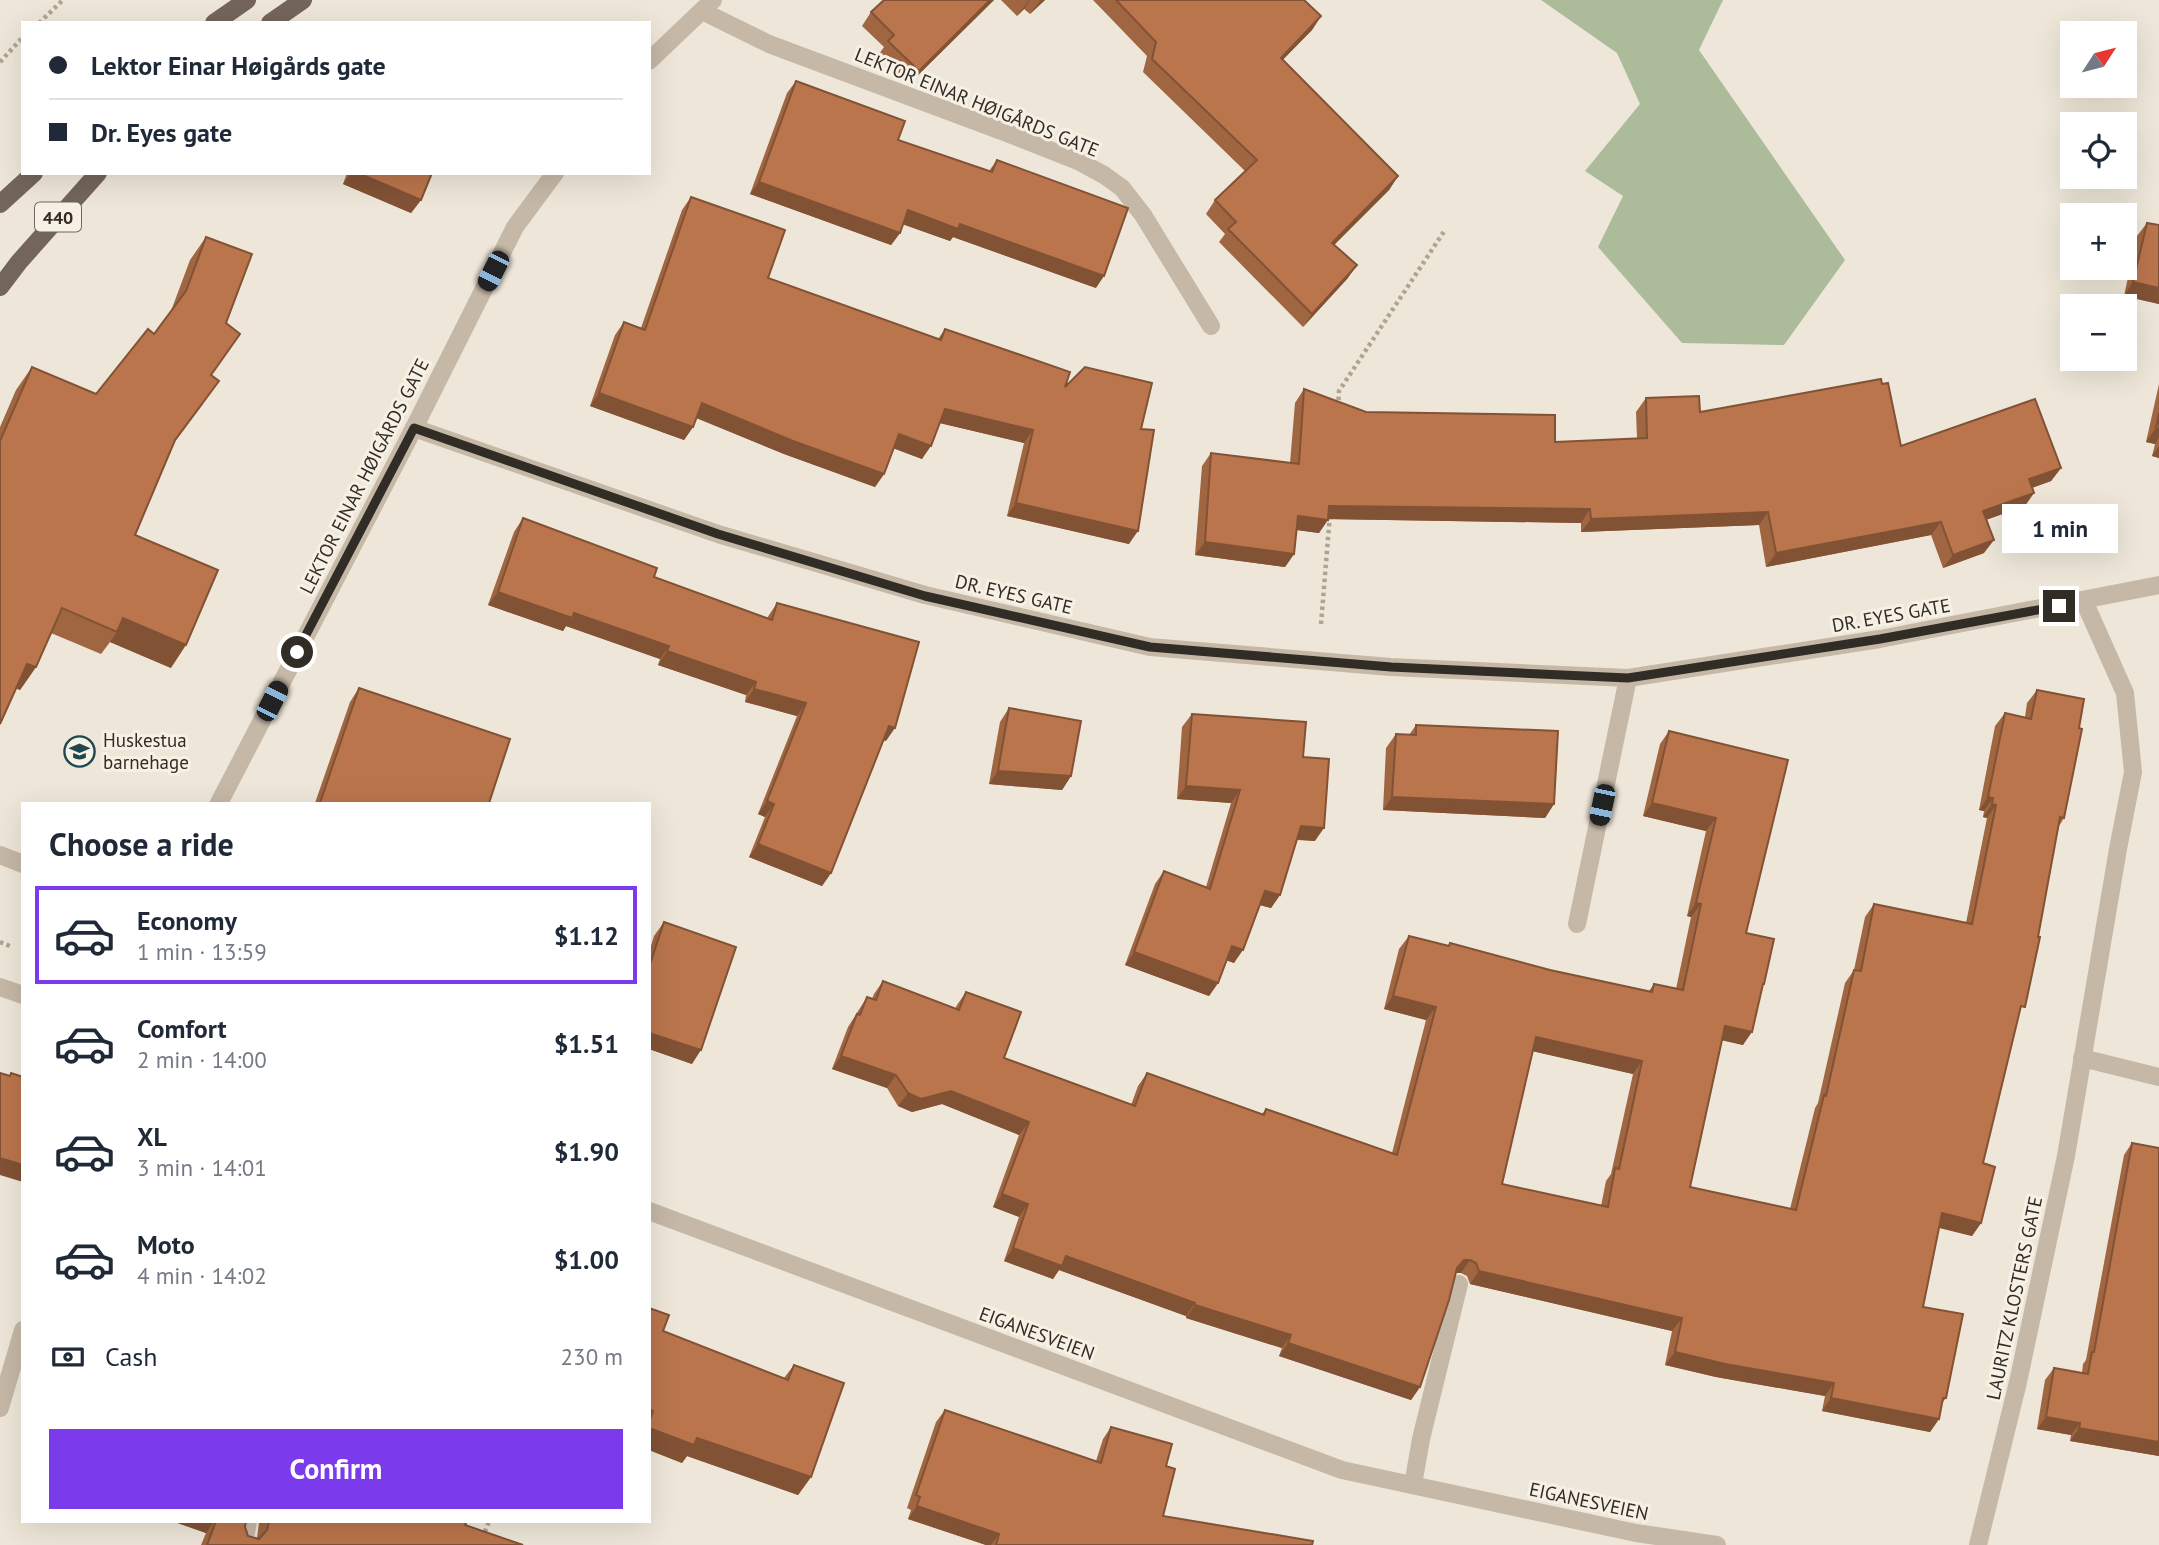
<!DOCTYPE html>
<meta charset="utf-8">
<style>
:root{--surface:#fff;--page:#f2f2f3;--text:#1f2937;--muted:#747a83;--line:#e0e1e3;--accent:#7c3aed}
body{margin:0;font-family:"PT Sans",sans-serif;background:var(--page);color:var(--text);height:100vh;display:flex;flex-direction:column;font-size:26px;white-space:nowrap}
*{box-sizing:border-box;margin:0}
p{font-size:23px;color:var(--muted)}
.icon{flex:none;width:38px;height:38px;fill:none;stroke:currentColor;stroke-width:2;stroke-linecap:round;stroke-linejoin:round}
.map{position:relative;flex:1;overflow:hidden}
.panel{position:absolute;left:21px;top:802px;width:630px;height:721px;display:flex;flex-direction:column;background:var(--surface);border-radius:0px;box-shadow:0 7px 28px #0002}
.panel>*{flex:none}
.top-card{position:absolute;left:21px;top:21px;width:630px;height:154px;border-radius:0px;box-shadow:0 7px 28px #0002;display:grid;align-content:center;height:154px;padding:0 28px;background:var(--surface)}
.needle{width:46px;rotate:54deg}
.controls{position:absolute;left:2060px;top:21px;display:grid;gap:14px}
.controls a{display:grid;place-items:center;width:77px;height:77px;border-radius:0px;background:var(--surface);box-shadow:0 7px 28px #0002;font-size:35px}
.end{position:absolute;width:32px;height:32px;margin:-16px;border:9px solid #322c26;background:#fff;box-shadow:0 0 0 4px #fff}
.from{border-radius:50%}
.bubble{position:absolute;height:49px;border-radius:0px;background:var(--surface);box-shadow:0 7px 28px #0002;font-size:23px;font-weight:700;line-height:49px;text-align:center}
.car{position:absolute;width:21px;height:42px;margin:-21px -10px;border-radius:9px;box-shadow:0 0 5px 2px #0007;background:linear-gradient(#222 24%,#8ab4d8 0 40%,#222 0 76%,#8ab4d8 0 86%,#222 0)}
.top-card b{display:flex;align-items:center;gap:24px;height:66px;font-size:26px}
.top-card b+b{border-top:2px solid var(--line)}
.top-card i{width:18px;height:18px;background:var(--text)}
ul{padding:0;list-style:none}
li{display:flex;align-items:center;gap:21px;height:98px;margin:0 14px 10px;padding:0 14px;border:4px solid transparent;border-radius:0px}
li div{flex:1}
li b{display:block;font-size:26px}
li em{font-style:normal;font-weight:700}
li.on{border-color:var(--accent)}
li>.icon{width:63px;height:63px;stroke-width:1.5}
h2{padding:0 28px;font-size:32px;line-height:84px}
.pay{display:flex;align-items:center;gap:18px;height:77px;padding:0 28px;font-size:26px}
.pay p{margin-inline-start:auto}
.button{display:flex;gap:14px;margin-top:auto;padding:14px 28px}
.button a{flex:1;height:80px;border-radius:0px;background:var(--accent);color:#fff;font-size:28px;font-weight:700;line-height:80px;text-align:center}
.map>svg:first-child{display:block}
.green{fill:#acbc9b}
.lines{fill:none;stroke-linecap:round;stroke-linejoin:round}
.path{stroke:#b0a391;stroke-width:4.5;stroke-dasharray:3.5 3.5;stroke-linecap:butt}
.lane{stroke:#c5b8a7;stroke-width:18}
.street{stroke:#c5b8a7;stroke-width:18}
.primary{stroke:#736559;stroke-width:18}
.wall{fill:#a06541;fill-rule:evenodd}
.shaded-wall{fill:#825235}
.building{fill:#ba754c;stroke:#825235;stroke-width:2;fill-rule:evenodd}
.route{stroke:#322c26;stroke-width:9}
.labels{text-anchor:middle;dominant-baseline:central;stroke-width:6;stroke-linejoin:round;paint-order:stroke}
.shield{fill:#f7f1e5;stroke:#6d675f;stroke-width:2}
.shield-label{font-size:18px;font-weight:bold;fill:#322c26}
.street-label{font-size:19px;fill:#322c26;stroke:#f7f1e5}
.poi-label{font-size:19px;fill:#322c26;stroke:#f7f1e5;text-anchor:start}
</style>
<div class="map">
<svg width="2159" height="1545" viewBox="0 0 2159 1545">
<rect width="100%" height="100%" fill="#eee7d9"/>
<path class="green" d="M1541,0H1723L1699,50L1845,260L1784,345L1682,343L1598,247L1623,196L1585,171L1640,104L1617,53Z"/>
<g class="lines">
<g class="path">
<path d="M39,23L63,0"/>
<path d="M0,62L23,37"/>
<path d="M1338,407L1339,391L1445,230"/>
<path d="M1321,624L1330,514"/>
<path d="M0,942L12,947"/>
<path d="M480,1545L489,1521"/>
</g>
<g class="lane">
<path d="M702,11L769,44L1007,133L1080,162L1104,175L1122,188L1143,215L1211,326"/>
<path d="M0,855L23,864"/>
<path d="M1577,924L1628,678"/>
<path d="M2082,1058L2159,1077"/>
<path d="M1413,1485L1421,1439L1459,1284"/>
</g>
<g class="street">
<path d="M649,61L713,0"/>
<path d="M414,428L718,534L925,595L1150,647L1391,667L1628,678L1880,639L2159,585"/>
<path d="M219,803L414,428L515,227L555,173"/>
<path d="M0,987L23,995"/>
<path d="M649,1211L1342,1470L1636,1533L1717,1545"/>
<path d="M0,1408L23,1330"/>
<path d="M244,1545L248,1521"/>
<path d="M1978,1545L2018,1382L2066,1156L2118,849L2133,772L2125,693L2084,601"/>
</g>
<g class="primary">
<path d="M214,23L247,0"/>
<path d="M270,23L303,0"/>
<path d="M0,204L34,173"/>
<path d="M0,287L19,262L98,173"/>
</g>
</g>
<g class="wall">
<path d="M884,0H994L909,84L879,54L884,47L862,26L871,12Z"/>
<path d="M1001,0H1045L1030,14L1024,9L1017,16Z"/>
<path d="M1093,0H1304L1321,16L1312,30L1282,60L1398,176L1389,190L1334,245L1357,265L1347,279L1303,327L1219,242L1225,234L1206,214L1215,200L1245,171L1143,72L1147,56Z"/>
<path d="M796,81L898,140L989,171L997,160L1096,288L953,237L950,241L903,224L900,233L891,245L750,194L787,93Z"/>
<path d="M347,173H432L421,200L411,213L343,184Z"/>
<path d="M691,197L768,278L938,339L945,329L1065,387L1141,429L1129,544L1007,516L1024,443L940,423L922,459L893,448L884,474L875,487L784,454L696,418L693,427L684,440L590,406L615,335L624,322L641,328L682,210Z"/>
<path d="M2147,223L2159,225V304L2124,296L2137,236Z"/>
<path d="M206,237L226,323L203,404L174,443L135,535L171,668L110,642L101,654L51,633L36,667L20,690L16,688L0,724V427L16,390L32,367L96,394L154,334L171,311L190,260Z"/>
<path d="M1882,384L1901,446L2061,468L2051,481L2032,488L2025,506L1986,520L1984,553L1943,568L1931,535L1766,567L1759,525L1581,532V523L1328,519L1319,533L1297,530L1294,554L1285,567L1195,555L1202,466L1211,453L1290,463L1295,403L1304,389L1366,412L1555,442L1637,438L1636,412L1646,398L1700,412Z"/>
<path d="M2159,384V458L2152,456L2155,444L2146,442Z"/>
<path d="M523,518L654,577L767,618L777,603L886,741L883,740L831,873L822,886L749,857L765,817L758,814L797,716L745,702L746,695L658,665L660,659L566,626L563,631L488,605L514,532Z"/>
<path d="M359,688L489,803H315L350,702Z"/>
<path d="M2037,690L2079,728L2064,818L2059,826L2019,1015L1983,1163L1981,1223L1972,1236L1939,1228L1923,1307L1946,1398L1942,1403L1939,1419L1930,1432L1822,1411L1825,1396L1716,1377L1665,1365L1672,1331L1470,1284L1467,1276L1461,1273H1456L1420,1387L1411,1400L1279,1356L1282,1348L1186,1318V1316L1059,1270L1053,1279L1004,1261L1019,1217L993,1207L1019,1135L942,1104L912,1112L898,1106L887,1088L832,1069L848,1027L867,997L872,999L874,994L883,981L955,1009L957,1005L966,992L1004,1058L1131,1105L1138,1086L1147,1073L1262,1114L1266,1109L1392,1153L1426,1020L1384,1009L1399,949L1409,936L1448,946L1450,943L1550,970L1649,991L1654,984L1676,989L1691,917L1687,916L1706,831L1643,816L1660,744L1669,731L1788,760L1746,933L1762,988L1743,1045L1722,1040L1690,1187L1790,1209L1815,1108L1818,1103L1845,983L1854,970L1865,917L1874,904L1966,923L1987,818L1983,817L1984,811L1979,810L1995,726L2005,713L2025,717L2027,703ZM1533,1051L1633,1074L1611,1174L1606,1181L1601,1206L1502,1184Z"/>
<path d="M1009,708L1071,776L1062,790L989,784L1000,722Z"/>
<path d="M1192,714L1303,757L1315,841L1297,840L1280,895L1271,908L1260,905L1234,963L1226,960L1218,983L1209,996L1125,965L1155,884L1164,871L1206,887L1231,803L1177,799L1182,727Z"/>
<path d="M1416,725L1554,804L1545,818L1383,810L1386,748L1396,734L1409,735Z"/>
<path d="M664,922L692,1064L649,1049V952L654,936Z"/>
<path d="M2132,1143L2159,1148V1456L2070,1441L2071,1435L2037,1429L2045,1380L2054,1368L2082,1373L2083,1364L2086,1360L2124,1155Z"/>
<path d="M649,1308L663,1331L784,1378L794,1365L811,1477L798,1495L687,1456L682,1463L649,1450Z"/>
<path d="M945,1410L1096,1461L1103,1439L1111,1427L1166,1466L1163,1516L1312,1545H986L908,1519L911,1510L907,1508L936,1422Z"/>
<path d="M172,1521H246L245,1527L248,1536L257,1538L259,1523L258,1521H467L465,1525L523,1545H201L206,1533Z"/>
</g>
<g class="shaded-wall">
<path d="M990,0H994L909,84L919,71Z"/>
<path d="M1029,0H1030L1024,9L1017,16Z"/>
<path d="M1041,0H1045L1030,14Z"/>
<path d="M1321,16L1312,30L1271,72L1281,58Z"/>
<path d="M351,173H358L421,200L411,213L343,184Z"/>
<path d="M1398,176L1389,190L1323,256L1332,243Z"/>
<path d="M759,182L900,233L891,245L750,194Z"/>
<path d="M908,210L960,224L1104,276L1096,288L953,237L950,241L899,223Z"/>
<path d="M1357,265L1347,279L1303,327L1312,314Z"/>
<path d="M2133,282L2159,288V304L2124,296Z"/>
<path d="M599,393L693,427L684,440L590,406Z"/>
<path d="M702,403L884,474L875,487L784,454L692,416Z"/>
<path d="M945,409L1033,430L1024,443L935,422Z"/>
<path d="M2156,428L2159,429V437L2155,444L2146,442Z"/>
<path d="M899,434L931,446L922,459L890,447Z"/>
<path d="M2159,446V458L2152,456Z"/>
<path d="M2061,468L2051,481L2020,492L2029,479Z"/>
<path d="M2034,493L2025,506L1974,524L1983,511Z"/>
<path d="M1016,503L1138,531L1129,544L1007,516Z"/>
<path d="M1329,506L1590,509L1581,523L1324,519L1328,520L1319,533L1289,529L1298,516Z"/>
<path d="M1768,512L1759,525L1581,532L1591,519Z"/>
<path d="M1941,522L1931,535L1766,567L1776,553Z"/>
<path d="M1994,540L1984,553L1943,568L1953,555Z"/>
<path d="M1205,542L1294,554L1285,567L1195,555Z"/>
<path d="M498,592L574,613L669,646L660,659L566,626L563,631L488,605Z"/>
<path d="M123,618L186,645L171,668L110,642L117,632Z"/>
<path d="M667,651L756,682L746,695L658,665Z"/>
<path d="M27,664L36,667L20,690L11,686Z"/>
<path d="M754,689L806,703L797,716L745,702Z"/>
<path d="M889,726L895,728L886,741L880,739Z"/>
<path d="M998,771L1071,776L1062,790L989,784Z"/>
<path d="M1186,786L1240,790L1231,803L1177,799Z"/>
<path d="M1392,797L1554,804L1545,818L1383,810Z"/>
<path d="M1988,797L1993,798L1984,811L1979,810Z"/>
<path d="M767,801L774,804L765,817L758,814Z"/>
<path d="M1652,803L1716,818L1706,831L1643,816Z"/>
<path d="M1992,804L1996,805L1987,818L1983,817Z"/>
<path d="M1301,826L1324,828L1315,841L1292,839Z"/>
<path d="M758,844L831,873L822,886L749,857Z"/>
<path d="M1265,891L1280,895L1271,908L1256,904Z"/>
<path d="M1696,903L1701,904L1691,917L1687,916Z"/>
<path d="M1232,946L1243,950L1234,963L1223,959Z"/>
<path d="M1134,952L1218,983L1209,996L1125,965Z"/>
<path d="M1393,996L1436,1007L1426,1020L1384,1009Z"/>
<path d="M1725,1026L1752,1032L1743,1045L1716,1039Z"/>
<path d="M649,1033L701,1050L692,1064L649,1049Z"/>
<path d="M1536,1037L1642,1061L1633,1074L1527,1050Z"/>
<path d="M841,1056L896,1075L887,1088L832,1069Z"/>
<path d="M951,1091L1029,1122L1019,1135L942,1104L912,1112L898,1106L908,1093Z"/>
<path d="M0,1158L23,1165V1182L0,1175Z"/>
<path d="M1002,1194L1028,1204L1019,1217L993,1207Z"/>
<path d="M1942,1213L1981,1223L1972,1236L1933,1226Z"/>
<path d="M1013,1248L1066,1256L1195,1303L1186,1316L1059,1270L1053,1279L1004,1261Z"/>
<path d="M1464,1260H1470L1461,1273H1455L1457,1268Z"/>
<path d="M1479,1271L1682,1318L1672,1331L1470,1284Z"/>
<path d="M1195,1305L1291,1335L1282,1348L1186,1318Z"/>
<path d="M1288,1343L1420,1387L1411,1400L1279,1356Z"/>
<path d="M1675,1352L1834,1383L1825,1396L1716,1377L1665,1365Z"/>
<path d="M1831,1398L1939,1419L1930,1432L1822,1411Z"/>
<path d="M2046,1417L2080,1423L2071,1435L2037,1429Z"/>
<path d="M649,1428L697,1438L811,1477L798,1495L687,1456L682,1463L649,1450Z"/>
<path d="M2079,1428L2159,1442V1456L2070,1441Z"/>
<path d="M917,1506L999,1534L991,1545H986L908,1519Z"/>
<path d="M172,1521H214L206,1533Z"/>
</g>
<g class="building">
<path d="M884,0H990L919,71L888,41L894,35L871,12Z"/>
<path d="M1116,0H1304L1321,16L1281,58L1398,176L1332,243L1357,265L1312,314L1228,229L1236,222L1215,200L1257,160L1152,59L1156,42Z"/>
<path d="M796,81L905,121L898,140L992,172L997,160L1128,208L1104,276L960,224L958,229L908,210L900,233L759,182Z"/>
<path d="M358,173H432L421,200Z"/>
<path d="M691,197L785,230L768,278L941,340L945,329L1070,372L1065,387L1085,367L1152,383L1141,429L1154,430L1138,531L1016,503L1033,430L945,409L931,446L899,434L884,474L793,441L702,403L693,427L599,393L624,322L645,330Z"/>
<path d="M2147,223L2159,225V288L2133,282Z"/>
<path d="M206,237L252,254L226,323L240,334L211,375L219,381L175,440L135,535L218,570L186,645L123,618L117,632L62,608L36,667L27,664L0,724V441L32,367L96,394L148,329L154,334L186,291Z"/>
<path d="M1881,379L1882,384L1888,383L1901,446L2035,399L2061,468L2029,479L2034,493L1983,511L1994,540L1953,555L1941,522L1776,553L1768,512L1591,519L1590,509L1329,506L1328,520L1298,516L1294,554L1205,542L1211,453L1299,464L1304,389L1366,412L1555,415V442L1647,438L1646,398L1699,396L1700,412Z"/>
<path d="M2159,413V429L2156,428Z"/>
<path d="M523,518L657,568L654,577L772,620L777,603L919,642L895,728L889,726L831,873L758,844L774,804L767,801L806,703L754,689L756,682L667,651L669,646L574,613L572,618L498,592Z"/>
<path d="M359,688L510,739L489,803H320Z"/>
<path d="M2037,690L2084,699L2079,728L2082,729L2064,818L2060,817L2038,937H2040L2025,1007L2021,1006L1983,1163L1995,1167L1981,1223L1942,1213L1923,1307L1963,1314L1946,1398H1943L1939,1419L1831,1398L1834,1383L1725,1364L1675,1352L1682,1318L1479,1271L1476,1263L1470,1260H1464L1457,1268L1449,1300L1420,1387L1288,1343L1291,1335L1195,1305V1303L1066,1256L1062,1266L1013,1248L1028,1204L1002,1194L1029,1122L951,1091L921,1099L908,1093L896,1075L841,1056L857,1014L860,1015L867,997L876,1000L883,981L959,1010L966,992L1021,1012L1004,1058L1135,1106L1147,1073L1264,1115L1266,1109L1397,1155L1436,1007L1393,996L1409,936L1449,946L1450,943L1550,970L1652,992L1654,984L1683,990L1701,904L1696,903L1716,818L1652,803L1669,731L1788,760L1746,933L1774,939L1764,984H1763L1752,1032L1725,1026L1690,1187L1796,1210L1824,1095L1826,1096L1854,970L1861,971L1874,904L1972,924L1996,805L1992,804L1993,798L1988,797L2005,713L2031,719ZM1536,1037L1642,1061L1619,1169L1615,1168L1608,1207L1502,1184Z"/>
<path d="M1009,708L1081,721L1071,776L998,771Z"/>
<path d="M1192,714L1306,722L1303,757L1329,759L1324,828L1301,826L1280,895L1265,891L1243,950L1232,946L1218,983L1134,952L1164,871L1210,889L1240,790L1186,786Z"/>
<path d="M1416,725L1558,731L1554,804L1392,797L1396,734L1416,735Z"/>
<path d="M664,922L736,947L701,1050L649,1033V967Z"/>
<path d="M0,1073L10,1076L11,1073L23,1077V1165L0,1158Z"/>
<path d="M2132,1143L2159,1148V1442L2079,1428L2080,1423L2046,1417L2054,1368L2088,1374L2092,1352H2094Z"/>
<path d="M649,1308L669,1315L663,1331L788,1380L794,1365L844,1383L811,1477L697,1438L694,1445L649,1428V1422L653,1411L649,1409Z"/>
<path d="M945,1410L1101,1463L1111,1427L1172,1444L1166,1466L1175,1469L1163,1516L1313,1541L1312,1545H996L999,1534L917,1506L920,1497L916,1495Z"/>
<path d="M216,1521H246L245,1527L248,1536L259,1539L267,1530L269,1521H467L465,1525L523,1545H207Z"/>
</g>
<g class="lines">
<path class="route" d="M297,652L414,428L718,534L925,596L1150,647L1391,667L1628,678L1880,639L2059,606"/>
</g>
<defs>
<symbol id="school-ring" viewBox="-11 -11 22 22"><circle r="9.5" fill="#f7f1e5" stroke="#20464f" stroke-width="1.5"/><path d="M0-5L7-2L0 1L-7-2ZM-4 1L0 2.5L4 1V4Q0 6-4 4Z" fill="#20464f"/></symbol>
</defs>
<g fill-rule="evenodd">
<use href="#school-ring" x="62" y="734" width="35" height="35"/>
</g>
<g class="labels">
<rect class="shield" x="35" y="202.5" width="46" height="29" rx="5"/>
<g class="shield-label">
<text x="58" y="217">440</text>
</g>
<g class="street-label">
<text transform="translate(977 102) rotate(22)">LEKTOR EINAR HØIGÅRDS GATE</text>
<text transform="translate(364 476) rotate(-63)">LEKTOR EINAR HØIGÅRDS GATE</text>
<text transform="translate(1014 594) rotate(13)">DR. EYES GATE</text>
<text transform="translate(1891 615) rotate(-10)">DR. EYES GATE</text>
<text transform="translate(2014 1298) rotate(-78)">LAURITZ KLOSTERS GATE</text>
<text transform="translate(1037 1333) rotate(20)">EIGANESVEIEN</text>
<text transform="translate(1589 1501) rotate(12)">EIGANESVEIEN</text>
</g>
<g class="poi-label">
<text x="103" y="740">Huskestua<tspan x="103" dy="22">barnehage</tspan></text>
</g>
</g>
</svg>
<div class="controls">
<a><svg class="needle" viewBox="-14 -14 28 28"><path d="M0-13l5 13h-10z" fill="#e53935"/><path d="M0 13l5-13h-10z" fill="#747a83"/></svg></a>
<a><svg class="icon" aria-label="locate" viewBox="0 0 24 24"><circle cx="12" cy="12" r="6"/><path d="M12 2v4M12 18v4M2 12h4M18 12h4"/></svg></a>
<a>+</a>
<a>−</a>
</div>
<i class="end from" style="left:297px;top:652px"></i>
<i class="end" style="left:2059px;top:606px"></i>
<div class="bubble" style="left:2002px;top:504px;width:116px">1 min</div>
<i class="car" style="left:493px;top:271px;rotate:207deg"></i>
<i class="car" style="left:272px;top:701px;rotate:27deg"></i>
<i class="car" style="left:1602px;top:805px;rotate:192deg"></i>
<div class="top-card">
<b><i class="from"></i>Lektor Einar Høigårds gate</b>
<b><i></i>Dr. Eyes gate</b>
</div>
<section class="panel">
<h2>Choose a ride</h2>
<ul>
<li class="on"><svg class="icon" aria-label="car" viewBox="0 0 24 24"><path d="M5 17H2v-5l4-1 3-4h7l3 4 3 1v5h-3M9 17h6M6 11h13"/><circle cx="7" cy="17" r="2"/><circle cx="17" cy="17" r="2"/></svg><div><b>Economy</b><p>1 min · 13:59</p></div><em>$1.12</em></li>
<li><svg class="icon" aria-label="car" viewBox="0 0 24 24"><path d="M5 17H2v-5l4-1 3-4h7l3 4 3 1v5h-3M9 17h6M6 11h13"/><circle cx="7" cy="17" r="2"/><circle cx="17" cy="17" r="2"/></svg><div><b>Comfort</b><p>2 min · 14:00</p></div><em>$1.51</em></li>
<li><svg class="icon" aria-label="car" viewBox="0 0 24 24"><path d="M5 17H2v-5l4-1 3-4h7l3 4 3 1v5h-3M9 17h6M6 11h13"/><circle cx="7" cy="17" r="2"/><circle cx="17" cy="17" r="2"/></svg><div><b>XL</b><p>3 min · 14:01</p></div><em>$1.90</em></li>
<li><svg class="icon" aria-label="car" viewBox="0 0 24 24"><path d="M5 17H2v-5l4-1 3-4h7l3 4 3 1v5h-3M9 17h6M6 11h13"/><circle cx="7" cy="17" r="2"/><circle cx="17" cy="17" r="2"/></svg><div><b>Moto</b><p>4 min · 14:02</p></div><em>$1.00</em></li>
</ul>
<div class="pay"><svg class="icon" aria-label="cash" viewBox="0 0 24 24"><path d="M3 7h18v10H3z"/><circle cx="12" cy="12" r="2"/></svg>Cash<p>230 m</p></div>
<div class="button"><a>Confirm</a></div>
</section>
</div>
